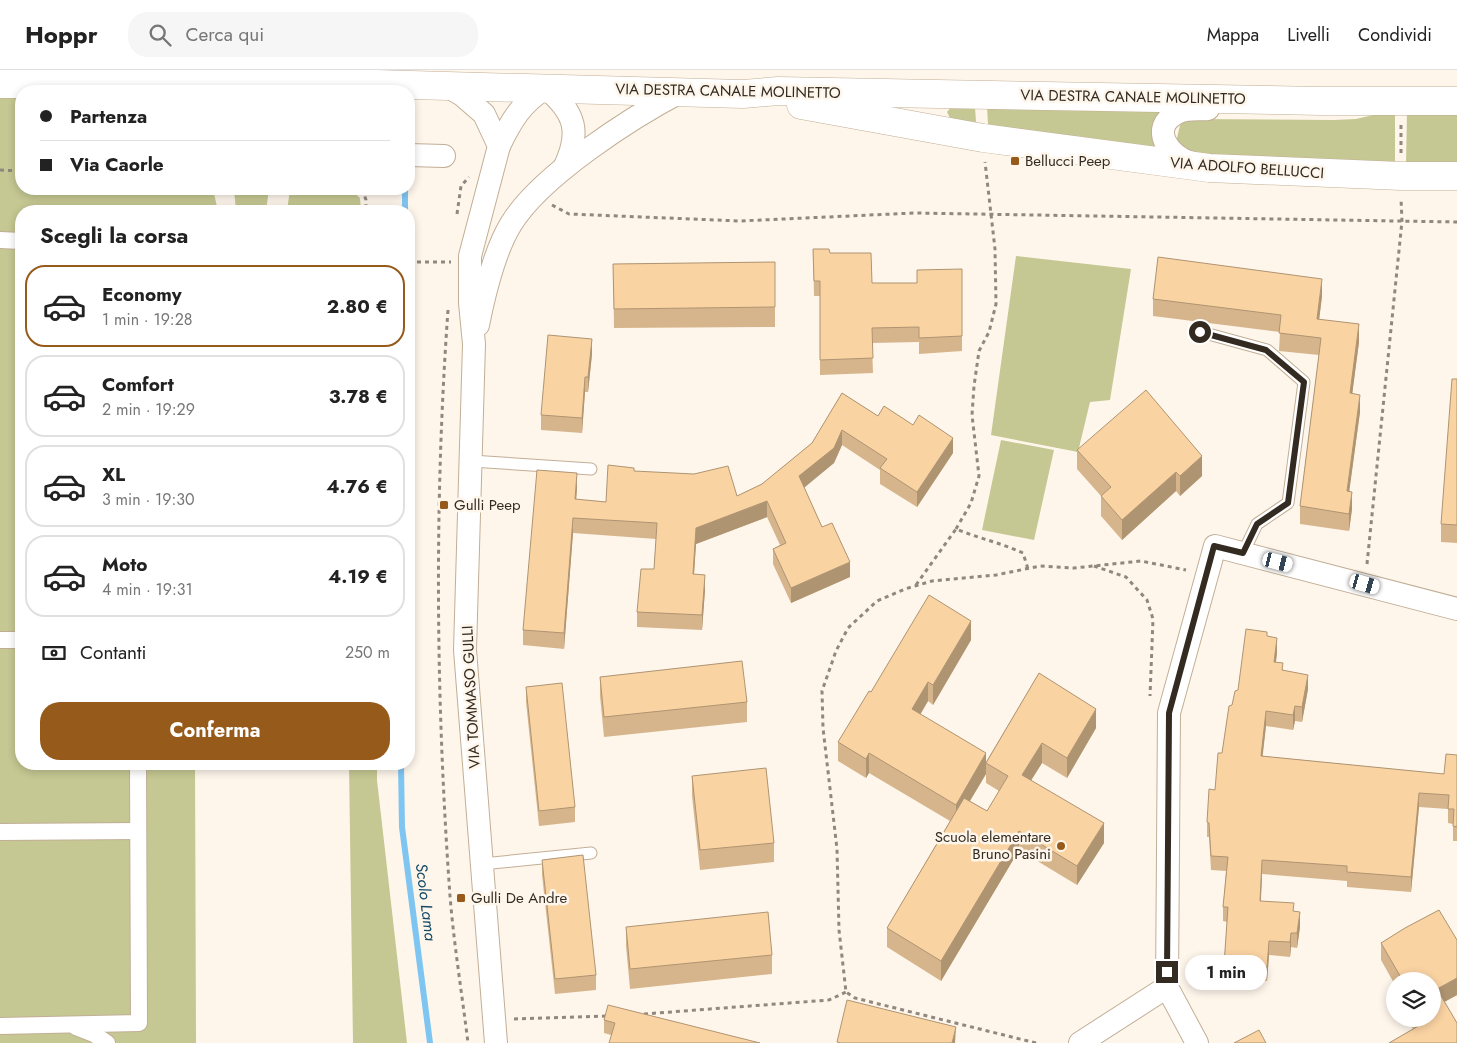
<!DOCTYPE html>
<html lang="it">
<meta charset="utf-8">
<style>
:root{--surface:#fff;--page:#f6f6f6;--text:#222;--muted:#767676;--line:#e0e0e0;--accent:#965a1b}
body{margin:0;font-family:Jost,sans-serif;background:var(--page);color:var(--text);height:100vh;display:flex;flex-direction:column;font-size:19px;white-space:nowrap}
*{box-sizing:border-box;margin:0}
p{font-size:16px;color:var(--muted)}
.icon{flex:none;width:28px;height:28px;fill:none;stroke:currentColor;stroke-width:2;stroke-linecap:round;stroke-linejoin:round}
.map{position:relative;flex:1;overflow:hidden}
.side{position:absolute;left:15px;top:135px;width:400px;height:565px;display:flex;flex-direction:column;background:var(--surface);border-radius:20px;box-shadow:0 2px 8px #0003}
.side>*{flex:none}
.top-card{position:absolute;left:15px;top:15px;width:400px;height:110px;border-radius:20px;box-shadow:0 2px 8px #0003;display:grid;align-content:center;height:110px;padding:0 25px;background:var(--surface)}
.tools{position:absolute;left:1386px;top:902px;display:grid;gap:10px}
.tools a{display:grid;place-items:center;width:55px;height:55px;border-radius:50%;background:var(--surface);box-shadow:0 2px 8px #0003;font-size:25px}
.end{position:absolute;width:22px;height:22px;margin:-11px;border:6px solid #332b21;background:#fff;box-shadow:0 0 0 2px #fff}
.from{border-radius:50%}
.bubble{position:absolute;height:35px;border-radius:18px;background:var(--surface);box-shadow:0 2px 8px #0003;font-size:16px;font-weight:700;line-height:35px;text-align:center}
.car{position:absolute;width:15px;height:30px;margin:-15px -8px;border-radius:6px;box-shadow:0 0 4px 1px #0007;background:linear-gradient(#fff 24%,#345 0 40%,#fff 0 76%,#345 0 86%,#fff 0)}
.top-card b{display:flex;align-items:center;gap:18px;height:48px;font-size:19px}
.top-card b+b{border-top:1px solid var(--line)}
.top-card i{width:12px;height:12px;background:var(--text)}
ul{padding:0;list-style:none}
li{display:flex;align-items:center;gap:15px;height:82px;margin:0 10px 8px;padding:0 15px;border:2px solid var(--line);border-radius:20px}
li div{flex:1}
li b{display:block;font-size:19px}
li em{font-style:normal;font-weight:700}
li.selected{border-color:var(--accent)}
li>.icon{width:45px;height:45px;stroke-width:1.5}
h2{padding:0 25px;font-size:22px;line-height:60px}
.pay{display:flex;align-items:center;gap:12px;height:55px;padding:0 25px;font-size:19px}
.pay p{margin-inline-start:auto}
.button{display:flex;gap:10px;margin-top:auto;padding:10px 25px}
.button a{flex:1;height:58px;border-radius:20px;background:var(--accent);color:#fff;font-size:20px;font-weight:700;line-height:58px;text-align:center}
header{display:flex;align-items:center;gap:30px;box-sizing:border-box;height:70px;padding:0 25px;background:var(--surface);border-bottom:1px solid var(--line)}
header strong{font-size:24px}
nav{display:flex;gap:28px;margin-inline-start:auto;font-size:18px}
.search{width:350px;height:45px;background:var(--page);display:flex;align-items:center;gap:12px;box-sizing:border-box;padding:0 18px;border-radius:20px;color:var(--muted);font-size:19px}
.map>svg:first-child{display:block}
.green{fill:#c5c892}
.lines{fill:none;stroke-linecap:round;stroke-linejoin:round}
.stream{stroke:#7fc5f2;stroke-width:6}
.service-casing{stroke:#c2ae96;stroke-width:13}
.pedestrian-casing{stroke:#c2ae96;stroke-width:18}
.minor-casing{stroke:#c2ae96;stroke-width:24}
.tertiary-casing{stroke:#c2ae96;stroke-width:29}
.path{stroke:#90887e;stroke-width:3;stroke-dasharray:4 4;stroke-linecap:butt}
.service{stroke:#fff;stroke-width:11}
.pedestrian{stroke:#fff;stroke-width:16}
.minor{stroke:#fff;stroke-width:22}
.tertiary{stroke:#fff;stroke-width:28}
.wall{fill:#d7b58c;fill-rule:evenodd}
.shaded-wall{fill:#af9472}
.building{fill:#fad3a3;stroke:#af9472}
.route{stroke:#332b21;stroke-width:6}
.poi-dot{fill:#965a1b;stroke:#fef6eb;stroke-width:2}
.labels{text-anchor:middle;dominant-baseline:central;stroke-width:5;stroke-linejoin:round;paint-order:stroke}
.street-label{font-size:15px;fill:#332b21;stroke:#fef6eb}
.poi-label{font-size:15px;fill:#332b21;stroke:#fef6eb;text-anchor:start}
.water-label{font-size:16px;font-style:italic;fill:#124967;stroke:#fef6eb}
</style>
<header>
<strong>Hoppr</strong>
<div class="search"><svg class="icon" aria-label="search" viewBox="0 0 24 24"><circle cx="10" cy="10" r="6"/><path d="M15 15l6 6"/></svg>Cerca qui</div>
<nav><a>Mappa</a><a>Livelli</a><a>Condividi</a></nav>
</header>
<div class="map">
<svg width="1457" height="973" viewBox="0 0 1457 973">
<rect width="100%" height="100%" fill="#fef6eb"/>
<g class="green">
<path d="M0,27H21V119H213L218,141H21V694H195L196,973H0Z"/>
<path d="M987,35L1164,39L1159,82L988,55Z"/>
<path d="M952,36L975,37L976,52L951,50L947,42Z"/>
<path d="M1395,40V93L1188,87L1176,72L1180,55L1188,49L1334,50L1356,49Z"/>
<path d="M1407,42H1457V94L1406,93Z"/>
<path d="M234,119H269L266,141H236Z"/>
<path d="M290,119H350L360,128L361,141H287Z"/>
<path d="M1016,186L1131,199L1110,330L1090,332L1078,382L991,365Z"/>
<path d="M1001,370L1054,380L1034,470L982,460Z"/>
<path d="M349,694H377V710L407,973H353Z"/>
</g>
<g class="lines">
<g class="stream">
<path d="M405,141V119"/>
<path d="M401,694L402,757L430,973"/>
</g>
<defs>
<g id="service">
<path d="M1201,262L1267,280L1304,312L1288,433L1257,454L1243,483"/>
<path d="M471,391L591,399"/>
<path d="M482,794L591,783"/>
</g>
<g id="pedestrian">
<path d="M0,170L21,171"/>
<path d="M0,570H21"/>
<path d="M0,762L138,761"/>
<path d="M0,956L139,953L138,694"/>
<path d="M76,957L94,964L107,973"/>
</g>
<g id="minor">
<path d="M445,15L462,25L484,44L499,76L470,186V233L474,274L465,580L496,973"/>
<path d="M499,76C511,51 522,32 546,18C576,43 581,63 564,98"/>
<path d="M409,85L444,86"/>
<path d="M1192,93C1169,87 1148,58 1177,43C1185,38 1199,40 1208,39"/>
<path d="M478,255C484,225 495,180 511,154C540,106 632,47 682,21"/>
<path d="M1080,973L1167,917"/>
<path d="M1197,973L1167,917L1169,643L1215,476L1457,539"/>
</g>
<g id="tertiary">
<path d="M0,14H376L743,24L778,21L1321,31H1457"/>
<path d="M801,35L983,68L1209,98L1401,106H1457"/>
</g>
</defs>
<use href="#service" class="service-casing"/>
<use href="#pedestrian" class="pedestrian-casing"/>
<use href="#minor" class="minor-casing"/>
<use href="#tertiary" class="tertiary-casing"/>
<g class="path">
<path d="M1401,83V54"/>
<path d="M0,100L21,101"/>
<path d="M362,119L366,130V141"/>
<path d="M552,135L569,144L740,151L914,143L1457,152"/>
<path d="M457,144L461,116L469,107"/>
<path d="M409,192H451"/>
<path d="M448,240C434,435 436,631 450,826C454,875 462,924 468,973"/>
<path d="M956,459L971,433L979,406L972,345L974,316L979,281L989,262L996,234L995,179L985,92"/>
<path d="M1367,494L1402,151L1401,129"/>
<path d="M1094,496L1126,507L1147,530L1153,549L1150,626"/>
<path d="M916,515L956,459C978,468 1001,473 1023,483L1028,499"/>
<path d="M644,944L829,930L846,922"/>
<path d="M514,949L608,946"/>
<path d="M1036,973L875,933L855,928L846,922L839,860L837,779L823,658L822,621L836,581L848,558L877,531L905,519L932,511L996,505L1040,496L1074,498L1141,491L1186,500"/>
</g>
<use href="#service" class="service"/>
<use href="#pedestrian" class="pedestrian"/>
<use href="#minor" class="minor"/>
<use href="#tertiary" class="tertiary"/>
</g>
<g class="wall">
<path d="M813,179L830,183L872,213H917L962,199V281L919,284V272L872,273L873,303L820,305V226H814Z"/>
<path d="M775,192V257L614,258L613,194Z"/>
<path d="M1322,226L1319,249L1359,272L1352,324L1360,342L1349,421L1352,439L1349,461L1300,454V436L1319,285L1279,281L1280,262L1153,246V229Z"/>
<path d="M592,284L588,322H585L582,363L541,360V345Z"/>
<path d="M1457,309V473L1441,472V454Z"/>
<path d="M842,323L878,346L953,383L917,437L880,414V400L842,375L834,393L804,417L822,457L850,507L791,533L773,494V479L780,475L767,447L696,474L694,504L705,520L702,560L637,557V542L654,499L656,469L573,463L564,579L523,575V560L577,418L576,430L606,432L634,401L737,426L762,414L812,373Z"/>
<path d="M1077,380L1202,406L1180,426L1176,421L1122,470L1101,446V426L1077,399Z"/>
<path d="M1267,566L1277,583L1276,592L1283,600L1308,619L1302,652L1295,651L1293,660L1266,656L1262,686L1444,704L1457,685V771H1453V754L1448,753V739L1419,737L1411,822L1347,817V811L1262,804L1261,831L1294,841L1300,857L1297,878L1291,877L1290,887L1269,885L1267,911L1253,910V917L1228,915V910L1224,909V895L1227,852L1223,851V837L1226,801L1211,800L1209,767H1207V752L1215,720L1222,683L1232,635L1238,620Z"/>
<path d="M971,570L933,635L928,631L920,644L986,692L1039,603L1096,658L1067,708L1042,693L1031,710L1104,773L1077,815L1019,780L941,911L887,877V858L950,751L869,703L866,708L838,691V672L871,622ZM986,704V713L999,721L987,741L970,731Z"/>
<path d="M600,607L747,632V652L604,667L600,626Z"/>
<path d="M526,617L575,737V752L539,756L526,632Z"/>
<path d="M692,706L774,773V792L700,800L692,726Z"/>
<path d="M542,790L596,905V920L555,924L542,805Z"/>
<path d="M1439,840L1457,870V925L1444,932L1457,953V973H1389L1413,959L1407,949H1432V911H1395V915L1381,890V873L1405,858Z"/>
<path d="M626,857L772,885V904L630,919L626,876Z"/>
<path d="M604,950L760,973L611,965L604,963Z"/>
</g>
<g class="shaded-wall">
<path d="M1322,209V226L1317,267V249Z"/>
<path d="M1359,254V272L1350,341V323Z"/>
<path d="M592,269V284L588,322V307Z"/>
<path d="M585,307V322L582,363V348Z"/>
<path d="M1360,325V342L1347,438V421Z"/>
<path d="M842,360V375L834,393L799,422V406Z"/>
<path d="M953,368V383L917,437V422Z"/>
<path d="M1202,386V406L1180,426V406Z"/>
<path d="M1176,402V421L1122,470V450Z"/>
<path d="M577,403V418L575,445V429Z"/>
<path d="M1352,422V439L1349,461V444Z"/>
<path d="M767,431V447L696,474L693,519V504L696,458Z"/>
<path d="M573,448V463L564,579V563Z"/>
<path d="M850,492V507L791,533V518Z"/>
<path d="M705,505V520L702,560V545Z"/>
<path d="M971,551V570L933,635V615Z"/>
<path d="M1277,568V583L1274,606V592Z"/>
<path d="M1308,605V619L1302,652V637Z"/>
<path d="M928,612V631L912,659V639Z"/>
<path d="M1295,636V651L1293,660V645Z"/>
<path d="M1096,639V658L1067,708V688Z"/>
<path d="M1266,641V656L1261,701V686Z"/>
<path d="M1042,673V693L1022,725V705Z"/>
<path d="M869,683V703L866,708V689Z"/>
<path d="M986,683V704L956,754V735Z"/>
<path d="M1419,723V737L1411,822V807Z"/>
<path d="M1104,753V773L1077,815V796Z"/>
<path d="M1019,761V780L941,911V891Z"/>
<path d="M1262,790V804L1260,845V831Z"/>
<path d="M1300,842V857L1297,878V863Z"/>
<path d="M1291,863V877L1290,887V872Z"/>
<path d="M1269,871V885L1267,911V897Z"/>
<path d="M1457,908V925L1437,936V919Z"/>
<path d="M956,957L955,973H952Z"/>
</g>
<g class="building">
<path d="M813,179H829L830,183H871L872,213H917V200L962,199V266L919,268V257L872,258L873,288L820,290V211H814Z"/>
<path d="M1158,187L1322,209L1317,249L1359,254L1350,323L1360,325L1347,421L1352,422L1349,444L1300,436L1321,268L1279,263L1281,245L1153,229Z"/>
<path d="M775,192V237L614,239L613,194Z"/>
<path d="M548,265L592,269L588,307H585L582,348L541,345Z"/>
<path d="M1452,309H1457V455L1441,454Z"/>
<path d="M1146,320L1202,386L1180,406L1176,402L1122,450L1101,426L1111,417L1077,380Z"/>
<path d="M842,323L878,346L884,336L913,355L919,345L953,368L917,422L880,398L887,389L842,360L834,378L799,406L822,457L832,453L850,492L791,518L773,479L786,473L767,431L696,458L693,504L705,505L702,545L637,542L641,499H654L657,453L573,448L564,563L523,560L537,400L577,403L575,429L606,432L608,395L634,398V401L694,404L728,396L737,426L762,414L812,373Z"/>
<path d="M929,525L971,551L933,615L928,612L912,639L986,683L956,735L869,683L866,689L838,672L869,621L871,622Z"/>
<path d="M1246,559L1267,562V566L1277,568L1274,592L1283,593L1282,600L1308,605L1302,637L1295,636L1293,645L1266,641L1261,686L1444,704L1446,684L1457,685V757L1453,756L1454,739H1448L1449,725L1419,723L1411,807L1347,802V796L1262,790L1260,831L1294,833L1293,841L1300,842L1297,863H1291L1290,872L1269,871L1267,897L1253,896V902L1228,901L1229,895H1224L1228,837H1223L1228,787L1211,786L1209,753L1207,752L1209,719L1215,720L1218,683H1222L1229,636L1232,635L1235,621L1238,620Z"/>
<path d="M742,591L747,632L604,647L600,607Z"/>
<path d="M1039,603L1096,639L1067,688L1042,673L1022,705L1104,753L1077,796L1019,761L941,891L887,858L964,728L987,741L1008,706L986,693Z"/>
<path d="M562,613L575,737L539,741L526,617Z"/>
<path d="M766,698L774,773L700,780L692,706Z"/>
<path d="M583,785L596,905L555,909L542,790Z"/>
<path d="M1439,840L1457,870V908L1437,919L1457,953V973H1389L1420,955L1417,949H1432V911H1403L1381,873L1405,858Z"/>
<path d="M768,842L772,885L630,899L626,857Z"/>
<path d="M847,930L956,957L952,973H841L837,972Z"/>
<path d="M608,935L760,973H609L615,953L604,950Z"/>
<path d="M1259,960L1266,973H1234Z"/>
</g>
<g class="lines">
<path class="route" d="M1167,902L1169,643L1214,476L1243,483L1257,454L1288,433L1304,312L1266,280L1200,262"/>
</g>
<g class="poi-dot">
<rect x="1010" y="86" width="10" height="10" rx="2.5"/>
<rect x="439" y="430" width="10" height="10" rx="2.5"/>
<circle cx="1061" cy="776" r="5"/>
<rect x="456" y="823" width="10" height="10" rx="2.5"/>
</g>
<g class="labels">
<g class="street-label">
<text transform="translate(728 21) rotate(1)">VIA DESTRA CANALE MOLINETTO</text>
<text transform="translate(1133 27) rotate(1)">VIA DESTRA CANALE MOLINETTO</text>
<text transform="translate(1247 98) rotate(4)">VIA ADOLFO BELLUCCI</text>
<text transform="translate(471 627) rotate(-93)">VIA TOMMASO GULLI</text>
</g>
<g class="poi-label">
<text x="1025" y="91">Bellucci Peep</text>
<text x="454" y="435">Gulli Peep</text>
<text x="1051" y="767" text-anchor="end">Scuola elementare<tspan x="1051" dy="17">Bruno Pasini</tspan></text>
<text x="471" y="828">Gulli De Andre</text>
</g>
<g class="water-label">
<text transform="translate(426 832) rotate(83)">Scolo Lama</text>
</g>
</g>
</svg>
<div class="tools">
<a><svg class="icon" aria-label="layers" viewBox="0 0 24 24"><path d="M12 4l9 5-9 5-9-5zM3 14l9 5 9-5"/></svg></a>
</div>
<i class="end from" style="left:1200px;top:262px"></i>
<i class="end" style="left:1167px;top:902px"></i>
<div class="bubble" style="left:1185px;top:885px;width:82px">1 min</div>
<i class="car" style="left:1278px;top:492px;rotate:104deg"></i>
<i class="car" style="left:1365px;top:514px;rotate:106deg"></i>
<div class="top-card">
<b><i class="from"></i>Partenza</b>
<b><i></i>Via Caorle</b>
</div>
<section class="side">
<h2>Scegli la corsa</h2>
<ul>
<li class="selected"><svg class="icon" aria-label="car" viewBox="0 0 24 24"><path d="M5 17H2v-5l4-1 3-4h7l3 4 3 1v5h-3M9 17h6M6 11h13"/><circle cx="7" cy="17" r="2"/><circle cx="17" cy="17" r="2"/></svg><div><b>Economy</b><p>1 min · 19:28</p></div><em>2.80 €</em></li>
<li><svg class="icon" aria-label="car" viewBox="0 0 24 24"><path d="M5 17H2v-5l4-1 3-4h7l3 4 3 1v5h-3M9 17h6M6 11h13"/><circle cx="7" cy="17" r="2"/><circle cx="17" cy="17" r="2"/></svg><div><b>Comfort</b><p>2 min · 19:29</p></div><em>3.78 €</em></li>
<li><svg class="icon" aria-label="car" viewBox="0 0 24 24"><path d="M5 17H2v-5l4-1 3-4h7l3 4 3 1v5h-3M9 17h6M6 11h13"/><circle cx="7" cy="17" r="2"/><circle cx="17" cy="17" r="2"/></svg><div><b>XL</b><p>3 min · 19:30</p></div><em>4.76 €</em></li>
<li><svg class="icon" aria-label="car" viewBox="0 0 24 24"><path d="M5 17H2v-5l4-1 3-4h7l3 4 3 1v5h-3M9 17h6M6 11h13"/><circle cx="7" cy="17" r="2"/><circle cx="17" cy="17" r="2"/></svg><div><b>Moto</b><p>4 min · 19:31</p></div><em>4.19 €</em></li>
</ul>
<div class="pay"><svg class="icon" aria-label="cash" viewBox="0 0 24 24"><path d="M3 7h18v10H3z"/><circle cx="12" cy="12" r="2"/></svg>Contanti<p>250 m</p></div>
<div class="button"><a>Conferma</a></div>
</section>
</div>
